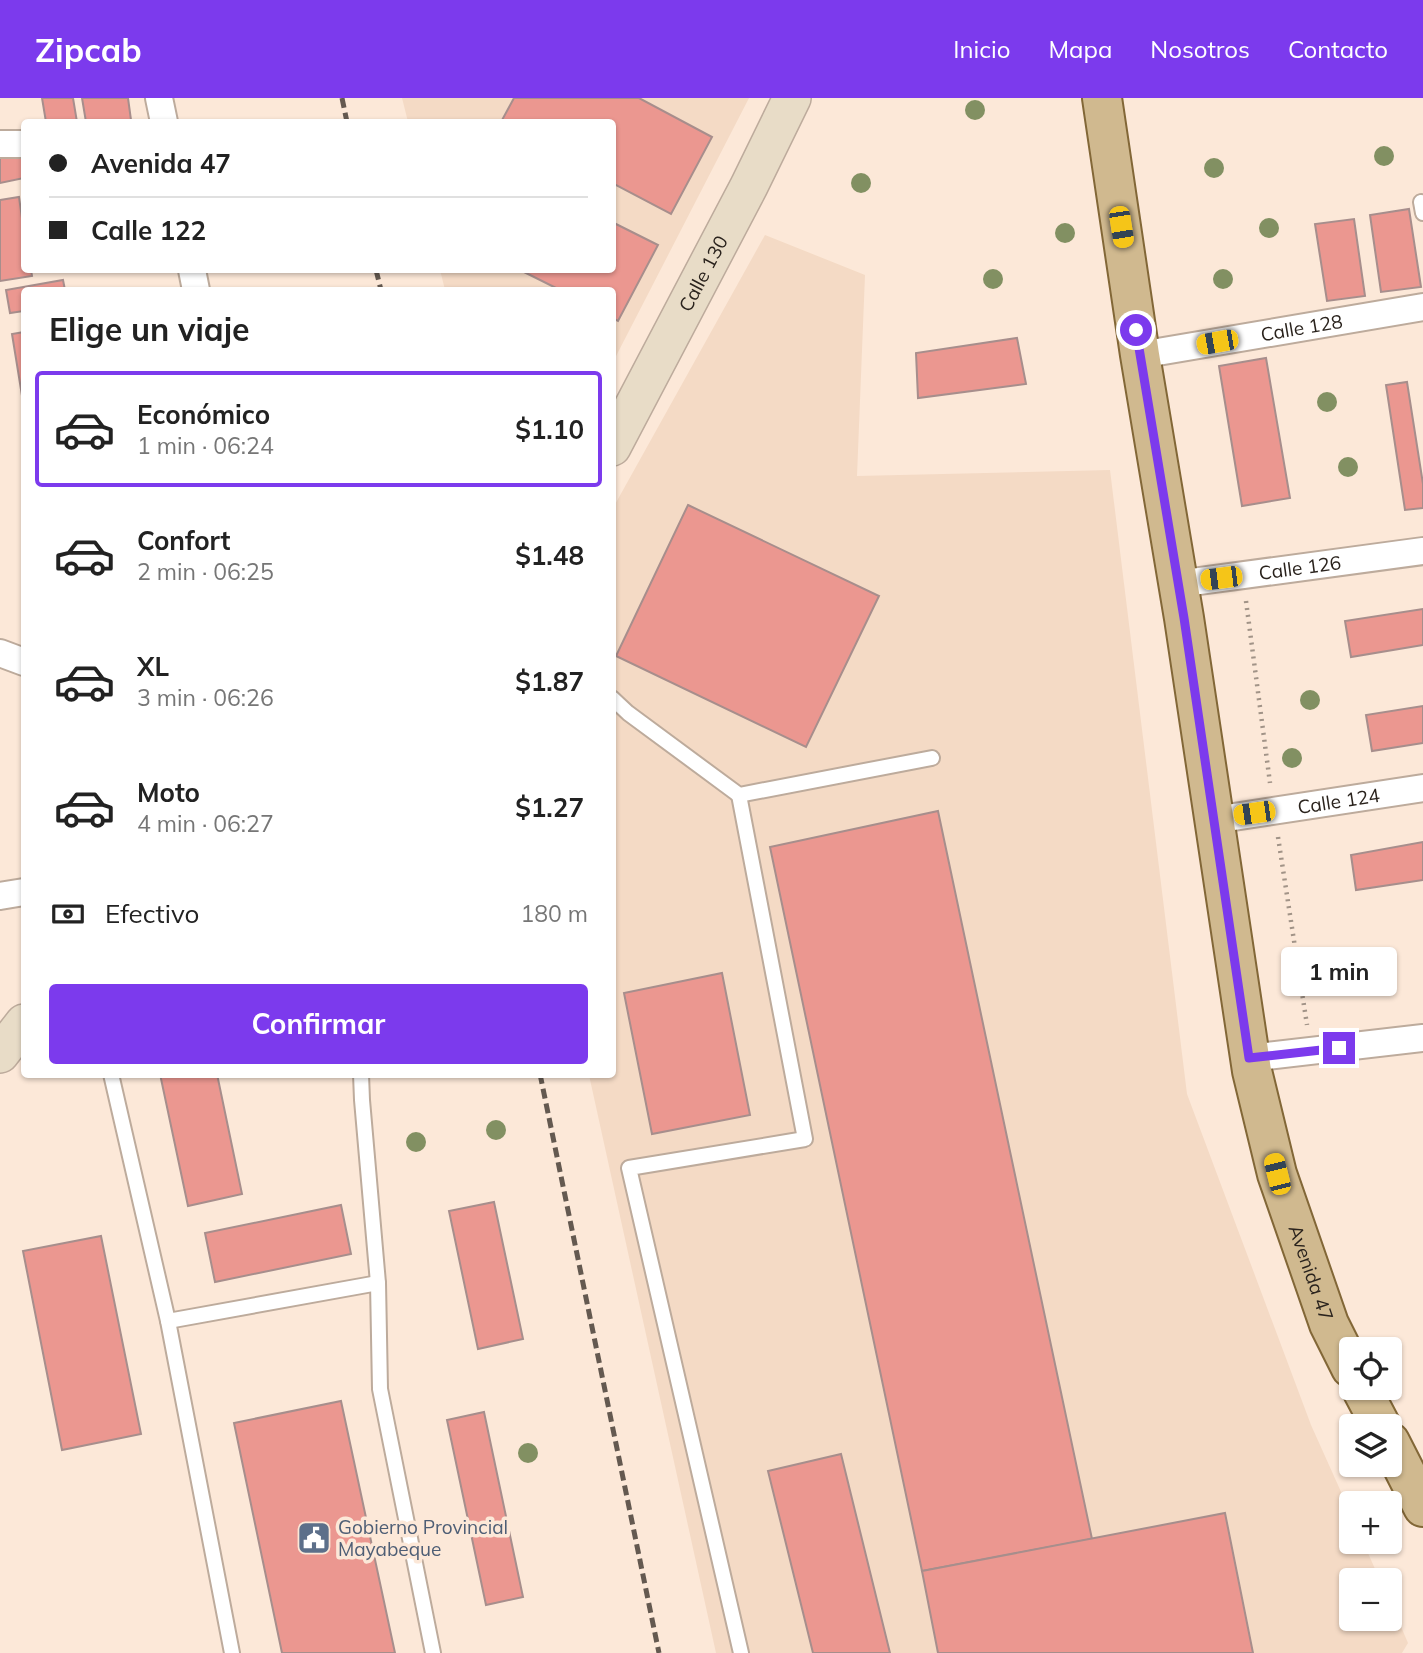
<!DOCTYPE html>
<html lang="es">
<meta charset="utf-8">
<style>
:root{--surface:#fff;--page:#f6f6f6;--text:#222;--muted:#767676;--line:#e0e0e0;--accent:#7c3aed}
body{margin:0;font-family:Mulish,sans-serif;background:var(--page);color:var(--text);height:100vh;display:flex;flex-direction:column;font-size:26px;white-space:nowrap}
*{box-sizing:border-box;margin:0}
p{font-size:23px;color:var(--muted)}
.icon{flex:none;width:38px;height:38px;fill:none;stroke:currentColor;stroke-width:2;stroke-linecap:round;stroke-linejoin:round}
.map{position:relative;flex:1;overflow:hidden}
.drawer{position:absolute;left:21px;top:189px;width:595px;height:791px;display:flex;flex-direction:column;background:var(--surface);border-radius:7px;box-shadow:0 2px 5px #0004}
.drawer>*{flex:none}
.top-card{position:absolute;left:21px;top:21px;width:595px;height:154px;border-radius:7px;box-shadow:0 2px 5px #0004;display:grid;align-content:center;height:154px;padding:0 28px;background:var(--surface)}
.buttons{position:absolute;left:1339px;top:1239px;display:grid;gap:14px}
.buttons a{display:grid;place-items:center;width:63px;height:63px;border-radius:7px;background:var(--surface);box-shadow:0 2px 5px #0004;font-size:35px}
.end{position:absolute;width:32px;height:32px;margin:-16px;border:9px solid #7c3aed;background:#fff;box-shadow:0 0 0 4px #fff}
.from{border-radius:50%}
.bubble{position:absolute;height:49px;border-radius:7px;background:var(--surface);box-shadow:0 2px 5px #0004;font-size:23px;font-weight:700;line-height:49px;text-align:center}
.car{position:absolute;width:21px;height:42px;margin:-21px -10px;border-radius:9px;box-shadow:0 0 5px 2px #0007;background:linear-gradient(#f5c518 24%,#345 0 40%,#f5c518 0 76%,#345 0 86%,#f5c518 0)}
.top-card b{display:flex;align-items:center;gap:24px;height:66px;font-size:26px}
.top-card b+b{border-top:2px solid var(--line)}
.top-card i{width:18px;height:18px;background:var(--text)}
ul{padding:0;list-style:none}
li{display:flex;align-items:center;gap:21px;height:116px;margin:0 14px 10px;padding:0 14px;border:4px solid transparent;border-radius:7px}
li div{flex:1}
li b{display:block;font-size:26px}
li em{font-style:normal;font-weight:700}
li.selected{border-color:var(--accent)}
li>.icon{width:63px;height:63px;stroke-width:1.5}
h2{padding:0 28px;font-size:32px;line-height:84px}
.pay{display:flex;align-items:center;gap:18px;height:77px;padding:0 28px;font-size:26px}
.pay p{margin-inline-start:auto}
.cta{display:flex;gap:14px;margin-top:auto;padding:14px 28px}
.cta a{flex:1;height:80px;border-radius:7px;background:var(--accent);color:#fff;font-size:28px;font-weight:700;line-height:80px;text-align:center}
header{display:flex;align-items:center;gap:42px;box-sizing:border-box;height:98px;padding:0 35px;background:var(--accent);color:#fff}
header strong{font-size:33px}
nav{display:flex;gap:38px;margin-inline-start:auto;font-size:24px}
.map>svg:first-child{display:block}
.built{fill:#f4dac5}
.building{fill:#eb9790;stroke:#a78e8c;stroke-width:2}
.lines{fill:none;stroke-linecap:round;stroke-linejoin:round}
.service-casing{stroke:#bdab9c;stroke-width:18}
.minor-casing{stroke:#bdab9c;stroke-width:30}
.secondary-casing{stroke:#bdab9c;stroke-width:40}
.primary-casing{stroke:#826737;stroke-width:42}
.path{stroke:#a19387;stroke-width:4.5;stroke-dasharray:2 5;stroke-linecap:butt}
.service{stroke:#fff;stroke-width:14}
.minor{stroke:#fff;stroke-width:26}
.secondary{stroke:#e8dcc7;stroke-width:37}
.primary{stroke:#d0b98f;stroke-width:38}
.rail{stroke:#645950;stroke-width:5;stroke-dasharray:10 5;stroke-linecap:butt}
.tree{fill:#829062}
.route{stroke:#7c3aed;stroke-width:9}
.labels{text-anchor:middle;dominant-baseline:central;stroke-width:7;stroke-linejoin:round;paint-order:stroke}
.street-label{font-size:19px;fill:#2a231d;stroke:#fce8d8}
.service-label{font-size:19px;fill:#4e5e75;stroke:#fce8d8;text-anchor:start}
</style>
<header>
<strong>Zipcab</strong>
<nav><a>Inicio</a><a>Mapa</a><a>Nosotros</a><a>Contacto</a></nav>
</header>
<div class="map">
<svg width="1423" height="1555" viewBox="0 0 1423 1555">
<rect width="100%" height="100%" fill="#fce8d8"/>
<g class="built">
<path d="M402,0H749L613,264L612,192H445L440,172H612V24H408Z"/>
<path d="M765,137L865,177L857,378L1110,372L1187,996L1311,1327L1351,1416V1444H1363L1380,1482H1351V1521H1390V1503L1408,1545L1402,1555H716L589,977L612,976L613,410Z"/>
</g>
<g class="building">
<path d="M42,0H73L77,24H46Z"/>
<path d="M82,0H128L131,22L116,24H86Z"/>
<path d="M514,0H639L712,39L671,116L612,85V24H501Z"/>
<path d="M24,52V80L0,85V56Z"/>
<path d="M19,99L24,134V172H31L32,178L0,183V102Z"/>
<path d="M1409,111L1421,189L1381,194L1370,117Z"/>
<path d="M1354,121L1365,198L1327,203L1315,126Z"/>
<path d="M612,124L658,147L618,223L612,220V192H560L520,172H612Z"/>
<path d="M63,182L65,192H24V213L10,215L6,192Z"/>
<path d="M24,234V310L12,236Z"/>
<path d="M1017,240L1026,286L918,300L916,255Z"/>
<path d="M1266,260L1290,400L1242,408L1219,268Z"/>
<path d="M1407,284L1423,386V410L1405,412L1386,287Z"/>
<path d="M688,407L879,498L806,649L616,558Z"/>
<path d="M1423,511V547L1351,559L1345,523Z"/>
<path d="M1423,608V645L1372,653L1366,617Z"/>
<path d="M938,713L1092,1441L922,1473L770,749Z"/>
<path d="M1423,744V782L1356,792L1351,757Z"/>
<path d="M722,875L750,1017L652,1036L624,895Z"/>
<path d="M160,976H217L242,1096L188,1108Z"/>
<path d="M494,1104L523,1241L478,1251L449,1113Z"/>
<path d="M341,1107L351,1156L215,1184L205,1135Z"/>
<path d="M101,1138L141,1336L62,1352L23,1153Z"/>
<path d="M341,1303L395,1555H282L234,1325Z"/>
<path d="M484,1314L523,1499L486,1507L447,1322Z"/>
<path d="M841,1356L890,1555H813L768,1373Z"/>
<path d="M1225,1415L1253,1555H938L922,1473Z"/>
</g>
<g class="lines">
<defs>
<g id="service">
<path d="M1421,104L1423,115"/>
<path d="M612,600L628,615L739,697L932,660"/>
<path d="M739,697L805,1041L629,1070L741,1555"/>
<path d="M111,976L168,1223"/>
<path d="M361,976L362,1002L378,1185L380,1291L433,1555"/>
<path d="M232,1555L168,1223L378,1185"/>
</g>
<g id="minor">
<path d="M159,0L164,24"/>
<path d="M0,46H24"/>
<path d="M192,172L196,192"/>
<path id="s1" d="M1140,257L1423,209"/>
<path id="s2" d="M1177,486L1423,453"/>
<path d="M0,555L24,564"/>
<path id="s3" d="M1214,722L1423,690"/>
<path d="M0,798L24,794"/>
<path d="M1249,960L1423,940"/>
</g>
<g id="secondary">
<path id="s4" d="M612,349L749,88L792,0"/>
<path d="M0,956L24,925"/>
</g>
<g id="primary">
<path id="s5" d="M1102,0L1140,257L1184,520L1252,973L1277,1076L1329,1226L1351,1270"/>
<path d="M1361,1290L1381,1328"/>
<path d="M1390,1344L1423,1409"/>
</g>
</defs>
<use href="#service" class="service-casing"/>
<use href="#minor" class="minor-casing"/>
<use href="#secondary" class="secondary-casing"/>
<use href="#primary" class="primary-casing"/>
<g class="path">
<path d="M1246,503L1270,685"/>
<path d="M1278,739L1307,927"/>
</g>
<use href="#service" class="service"/>
<use href="#minor" class="minor"/>
<use href="#secondary" class="secondary"/>
<use href="#primary" class="primary"/>
<g class="rail">
<path d="M342,0L347,24"/>
<path d="M376,172L381,192"/>
<path d="M540,976L659,1555"/>
</g>
</g>
<g class="tree">
<circle cx="975" cy="12" r="10"/>
<circle cx="1384" cy="58" r="10"/>
<circle cx="1214" cy="70" r="10"/>
<circle cx="861" cy="85" r="10"/>
<circle cx="1269" cy="130" r="10"/>
<circle cx="1065" cy="135" r="10"/>
<circle cx="993" cy="181" r="10"/>
<circle cx="1223" cy="181" r="10"/>
<circle cx="1327" cy="304" r="10"/>
<circle cx="1348" cy="369" r="10"/>
<circle cx="1310" cy="602" r="10"/>
<circle cx="1292" cy="660" r="10"/>
<circle cx="496" cy="1032" r="10"/>
<circle cx="416" cy="1044" r="10"/>
<circle cx="528" cy="1355" r="10"/>
</g>
<g class="lines">
<path class="route" d="M1136,232L1184,520L1249,960L1339,950"/>
</g>
<defs>
<symbol id="civic-square" viewBox="-11 -11 22 22"><rect x="-9" y="-9" width="18" height="18" rx="4" fill="#5c6f8a" stroke="#fce8d8"/><path d="M-.6-6.5H3V-4.5H.6V-3L4-1V1h2V6H-6V1h2V-1L-.6-3ZM-1.2 2.5V6h2.4V2.5Z" fill="#fff"/></symbol>
</defs>
<g fill-rule="evenodd">
<use href="#civic-square" x="295" y="1421" width="38" height="38"/>
</g>
<g class="labels">
<g class="street-label">
<text stroke="none"><textPath href="#s4" startOffset="196">Calle 130</textPath></text>
<text stroke="none"><textPath href="#s1" startOffset="164">Calle 128</textPath></text>
<text stroke="none"><textPath href="#s2" startOffset="124">Calle 126</textPath></text>
<text stroke="none"><textPath href="#s3" startOffset="126">Calle 124</textPath></text>
<text stroke="none"><textPath href="#s5" startOffset="1195">Avenida 47</textPath></text>
</g>
<g class="service-label">
<text x="338" y="1429">Gobierno Provincial<tspan x="338" dy="22">Mayabeque</tspan></text>
</g>
</g>
</svg>
<div class="buttons">
<a><svg class="icon" aria-label="locate" viewBox="0 0 24 24"><circle cx="12" cy="12" r="6"/><path d="M12 2v4M12 18v4M2 12h4M18 12h4"/></svg></a>
<a><svg class="icon" aria-label="layers" viewBox="0 0 24 24"><path d="M12 4l9 5-9 5-9-5zM3 14l9 5 9-5"/></svg></a>
<a>+</a>
<a>−</a>
</div>
<i class="end from" style="left:1136px;top:232px"></i>
<i class="end" style="left:1339px;top:950px"></i>
<div class="bubble" style="left:1281px;top:849px;width:116px">1 min</div>
<i class="car" style="left:1121px;top:129px;rotate:171deg"></i>
<i class="car" style="left:1217px;top:244px;rotate:260deg"></i>
<i class="car" style="left:1221px;top:480px;rotate:263deg"></i>
<i class="car" style="left:1254px;top:715px;rotate:262deg"></i>
<i class="car" style="left:1277px;top:1076px;rotate:346deg"></i>
<div class="top-card">
<b><i class="from"></i>Avenida 47</b>
<b><i></i>Calle 122</b>
</div>
<section class="drawer">
<h2>Elige un viaje</h2>
<ul>
<li class="selected"><svg class="icon" aria-label="car" viewBox="0 0 24 24"><path d="M5 17H2v-5l4-1 3-4h7l3 4 3 1v5h-3M9 17h6M6 11h13"/><circle cx="7" cy="17" r="2"/><circle cx="17" cy="17" r="2"/></svg><div><b>Económico</b><p>1 min · 06:24</p></div><em>$1.10</em></li>
<li><svg class="icon" aria-label="car" viewBox="0 0 24 24"><path d="M5 17H2v-5l4-1 3-4h7l3 4 3 1v5h-3M9 17h6M6 11h13"/><circle cx="7" cy="17" r="2"/><circle cx="17" cy="17" r="2"/></svg><div><b>Confort</b><p>2 min · 06:25</p></div><em>$1.48</em></li>
<li><svg class="icon" aria-label="car" viewBox="0 0 24 24"><path d="M5 17H2v-5l4-1 3-4h7l3 4 3 1v5h-3M9 17h6M6 11h13"/><circle cx="7" cy="17" r="2"/><circle cx="17" cy="17" r="2"/></svg><div><b>XL</b><p>3 min · 06:26</p></div><em>$1.87</em></li>
<li><svg class="icon" aria-label="car" viewBox="0 0 24 24"><path d="M5 17H2v-5l4-1 3-4h7l3 4 3 1v5h-3M9 17h6M6 11h13"/><circle cx="7" cy="17" r="2"/><circle cx="17" cy="17" r="2"/></svg><div><b>Moto</b><p>4 min · 06:27</p></div><em>$1.27</em></li>
</ul>
<div class="pay"><svg class="icon" aria-label="cash" viewBox="0 0 24 24"><path d="M3 7h18v10H3z"/><circle cx="12" cy="12" r="2"/></svg>Efectivo<p>180 m</p></div>
<div class="cta"><a>Confirmar</a></div>
</section>
</div>
